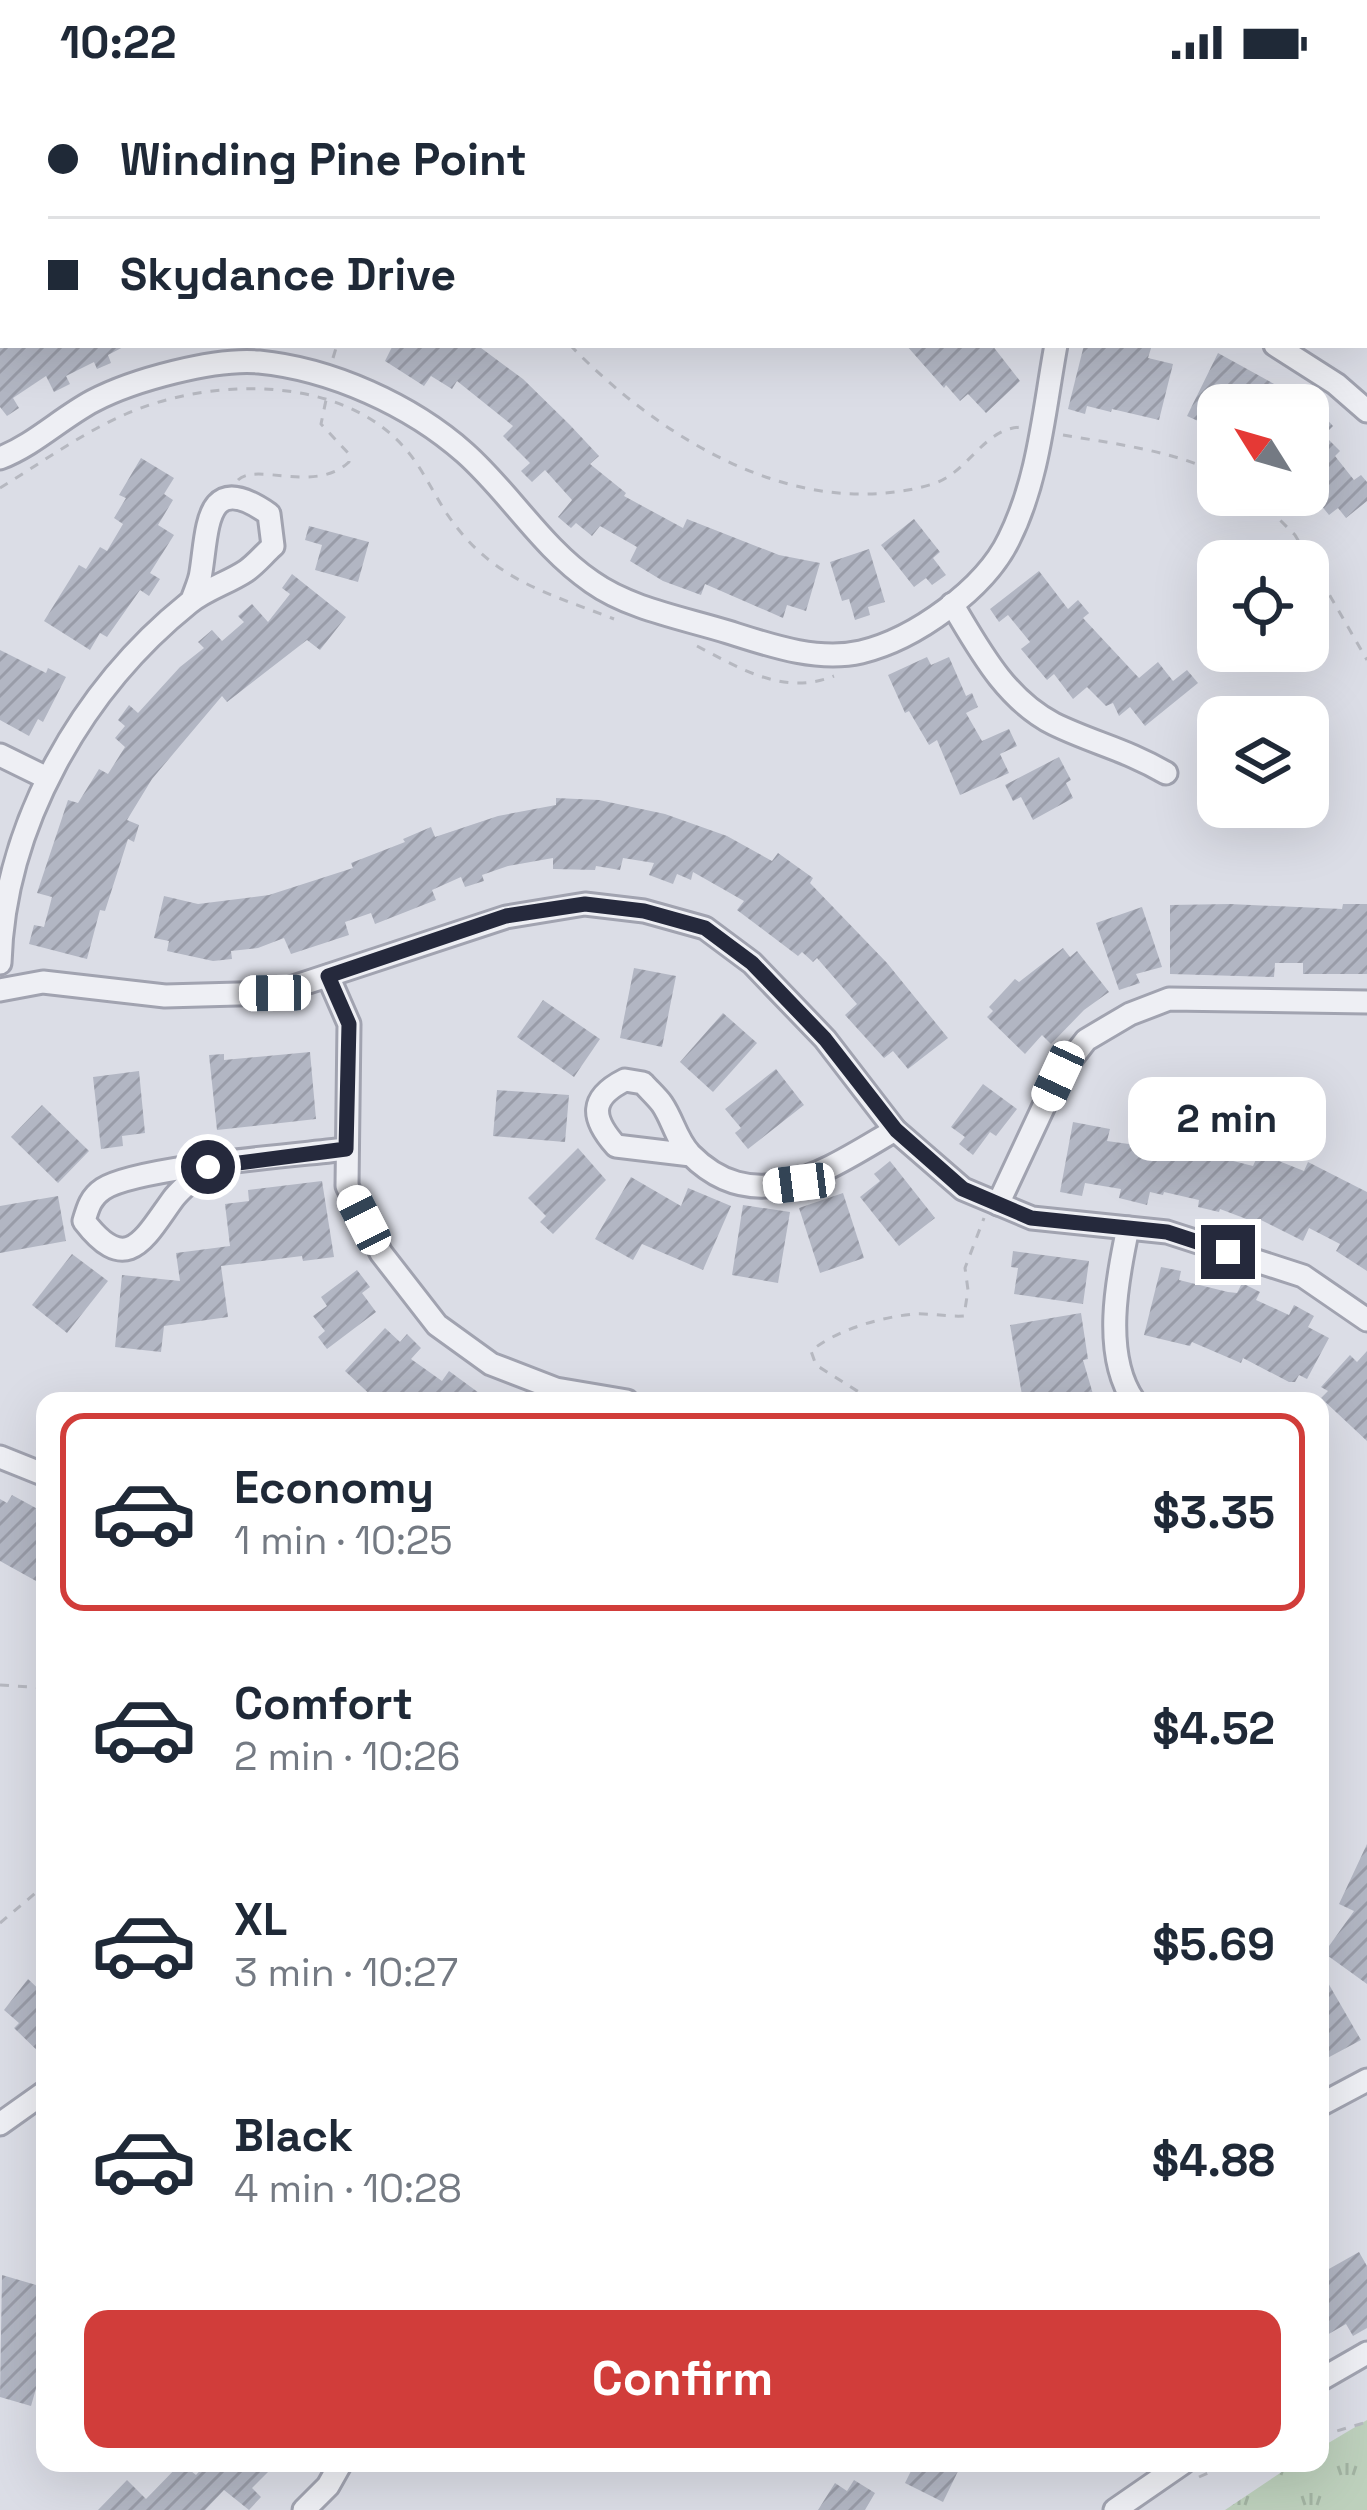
<!DOCTYPE html>
<meta charset="utf-8">
<style>
:root{--surface:#fff;--page:#f6f6f7;--text:#1f2937;--muted:#747a83;--line:#e0e1e3;--accent:#d13d3a}
body{margin:0;font-family:"Space Grotesk",sans-serif;background:var(--page);color:var(--text);height:100vh;display:flex;flex-direction:column;font-size:45px;white-space:nowrap}
*{box-sizing:border-box;margin:0}
p{font-size:39px;color:var(--muted)}
.icon{flex:none;width:66px;height:66px;fill:none;stroke:currentColor;stroke-width:2;stroke-linecap:round;stroke-linejoin:round}
.map{position:relative;flex:1;overflow:hidden}
.drawer{position:absolute;left:36px;top:1308px;width:1293px;height:1080px;display:flex;flex-direction:column;background:var(--surface);border-radius:24px;box-shadow:0 12px 48px #0002}
.drawer>*{flex:none}
.top-card{position:absolute;left:0px;top:0px;width:1368px;height:264px;box-shadow:0 12px 48px #0002;display:grid;align-content:center;height:264px;padding:0 48px;background:var(--surface)}
.needle{width:78px;rotate:307deg}
.tools{position:absolute;left:1197px;top:300px;display:grid;gap:24px}
.tools a{display:grid;place-items:center;width:132px;height:132px;border-radius:24px;background:var(--surface);box-shadow:0 12px 48px #0002;font-size:60px}
.end{position:absolute;width:54px;height:54px;margin:-27px;border:15px solid #25293c;background:#fff;box-shadow:0 0 0 6px #fff}
.from{border-radius:50%}
.bubble{position:absolute;height:84px;border-radius:24px;background:var(--surface);box-shadow:0 12px 48px #0002;font-size:39px;font-weight:700;line-height:84px;text-align:center}
.car{position:absolute;width:36px;height:72px;margin:-36px -18px;border-radius:15px;box-shadow:0 0 9px 3px #0007;background:linear-gradient(#fff 24%,#345 0 40%,#fff 0 76%,#345 0 86%,#fff 0)}
.top-card b{display:flex;align-items:center;gap:42px;height:114px;font-size:45px}
.top-card b+b{border-top:3px solid var(--line)}
.top-card i{width:30px;height:30px;background:var(--text)}
ul{padding:21px 0 0;list-style:none}
li{display:flex;align-items:center;gap:36px;height:198px;margin:0 24px 18px;padding:0 24px;border:6px solid transparent;border-radius:24px}
li div{flex:1}
li b{display:block;font-size:45px}
li em{font-style:normal;font-weight:700}
li.current{border-color:var(--accent)}
li>.icon{width:108px;height:108px;stroke-width:1.5}
.primary-button{display:flex;gap:24px;margin-top:auto;padding:24px 48px}
.primary-button a{flex:1;height:138px;border-radius:24px;background:var(--accent);color:#fff;font-size:48px;font-weight:700;line-height:138px;text-align:center}
.status{display:flex;justify-content:space-between;align-items:center;height:84px;padding:0 60px;background:var(--surface);direction:ltr}
.status svg{height:33px;fill:currentColor}
.map>svg:first-child{display:block}
.grass{fill:url(#grass-tufts)}
.building{fill:url(#building-hatch)}
.lines{fill:none;stroke-linecap:round;stroke-linejoin:round}
.minor-casing{stroke:#a1a3b0;stroke-width:27}
.path{stroke:#b6b8c0;stroke-width:3;stroke-dasharray:9 9;stroke-linecap:butt}
.minor{stroke:#eeeff4;stroke-width:21}
.route{stroke:#25293c;stroke-width:15}
</style>
<div class="status"><b>10:22</b><svg viewBox="0 0 49 12"><path d="M0 12V9h3v3zM5 12V6h3v6zM10 12V3h3v9zM15 12V0h3v12zM26 1h20v11H26zM47 4h2v5h-2z"/></svg></div>
<div class="map">
<svg width="1367" height="2426" viewBox="0 0 1367 2426">
<defs>
<pattern id="grass-tufts" width="24" height="20" patternUnits="userSpaceOnUse" patternTransform="scale(3)"><rect width="24" height="20" fill="#bdd0bc"/><path d="M3 7l-1-3M5 7V3M7 7l1-3M15 17l-1-3M17 17v-4M19 17l1-3" fill="none" stroke="#a2b3a2"/></pattern>
<pattern id="building-hatch" width="6" height="6" patternUnits="userSpaceOnUse" patternTransform="scale(3)"><rect width="6" height="6" fill="#b2b6c3"/><path d="M-1 1l2-2M0 6l6-6M5 7l2-2" fill="none" stroke="#999ca8"/></pattern>
</defs>
<rect width="100%" height="100%" fill="#dbdde6"/>
<path class="grass" d="M1367,2336V2426H1225L1295,2379H1320V2364Z"/>
<g class="building">
<path d="M0,261H127L108,271L111,279L97,285L94,278L66,292L70,300L54,308L46,292L13,314L19,324L7,332L0,323Z"/>
<path d="M393,261H477L523,295L570,341L599,372L590,380L626,409L624,412L683,444L687,435L779,471L820,479L806,527L787,521L783,534L705,500L701,511L663,497L630,477L637,463L600,442L592,452L576,439L571,444L558,433L572,416L545,386L532,398L521,387L530,379L503,352L513,342L457,297L452,305L431,292L424,302L385,277Z"/>
<path d="M906,261H992L1020,297L986,329L968,310L960,317L946,301L944,304Z"/>
<path d="M1084,261H1152L1148,274L1173,280L1159,336L1112,325L1111,328L1087,322L1085,330L1068,325Z"/>
<path d="M1218,269L1287,307L1279,321H1218V346L1187,332Z"/>
<path d="M1321,329L1333,342L1324,351L1340,367L1335,372L1354,396L1361,391L1367,398V417L1346,434L1338,424L1329,431L1308,405V330L1315,334Z"/>
<path d="M141,374L174,394L164,410L173,416L158,441L174,451L150,489L160,495L149,512L140,506L107,553L100,549L90,566L44,537L79,481L86,485L100,463L107,467L123,440L114,434L126,414L119,411Z"/>
<path d="M914,435L940,468L933,474L946,491L932,501L926,494L914,503L881,461Z"/>
<path d="M309,442L369,458L358,498L315,486L322,461L305,456Z"/>
<path d="M869,465L885,518L868,523L870,531L855,536L849,515L842,517L830,478Z"/>
<path d="M1039,487L1068,525L1078,516L1089,529L1083,534L1139,594L1158,578L1173,597L1187,586L1198,599L1145,642L1130,623L1119,632L1113,619L1106,622L1087,603L1073,615L1054,590L1047,596L1021,565L1030,558L1008,531L999,538L990,525Z"/>
<path d="M292,490L346,533L320,566L307,556L227,618L222,612L152,695L127,736L139,741L134,758L128,755L105,827L100,826L87,875L29,860L34,841L44,843L52,813L37,809L68,716L78,719L99,685L108,690L125,663L115,654L125,642L118,636L129,621L138,629L180,583L204,564L198,558L212,546L222,557L244,538L238,532L252,520L268,538L290,510L282,504Z"/>
<path d="M0,566L46,589L48,584L66,593L43,638L38,635L29,652L0,636Z"/>
<path d="M927,573L931,581L949,573L966,612L972,609L978,623L966,629L982,657L1009,645L1017,662L1000,670L1009,689L960,711L937,656L929,661L909,627L905,629L888,591Z"/>
<path d="M1059,673L1071,696L1066,699L1073,714L1033,736L1021,713L1013,717L1005,701Z"/>
<path d="M556,714L599,716L665,730L727,752L772,777L778,769L813,794L810,799L887,879L948,954L908,985L893,967L884,974L845,931L857,920L817,874L813,878L802,868L798,872L737,826L744,817L693,788L691,796L677,790L673,800L649,791L654,779L623,774L620,786L596,782L595,786L553,785V774L508,782L482,791L484,797L465,803L461,793L432,806L436,816L375,840L371,829L345,838L349,851L291,870L284,854L258,864L231,867L232,875L213,877L167,867L169,857L154,854L164,812L198,820L269,811L353,784L351,779L405,758L403,755L431,743L435,753L498,732L556,721Z"/>
<path d="M1230,820L1342,825L1343,820H1367V890H1303V879H1275L1274,893L1170,890V821Z"/>
<path d="M1142,823L1162,883L1136,890L1140,899L1119,906L1096,839Z"/>
<path d="M1063,864L1070,873L1077,867L1109,908L1084,926L1051,960L1042,951L1025,970L987,933L993,927L989,923L1015,895L1019,898Z"/>
<path d="M634,884L676,892L662,963L620,954Z"/>
<path d="M543,916L600,955L574,993L517,953Z"/>
<path d="M723,929L757,959L713,1008L680,978Z"/>
<path d="M310,968L316,1035L217,1046L209,971L224,970V976Z"/>
<path d="M776,985L804,1021L748,1065L735,1049L741,1044L725,1025Z"/>
<path d="M139,987L145,1049L122,1052L123,1062L101,1065L93,993Z"/>
<path d="M983,1000L1017,1025L996,1052L990,1048L973,1071L959,1060L965,1053L951,1043Z"/>
<path d="M497,1006L569,1011L565,1058L493,1052Z"/>
<path d="M42,1021L89,1067L58,1099L11,1053Z"/>
<path d="M1073,1038L1110,1045L1107,1057L1136,1061L1138,1053L1253,1082L1259,1069L1304,1087L1308,1078L1367,1108V1187L1336,1167L1340,1160L1309,1144L1303,1157L1259,1135L1257,1139L1220,1125L1219,1128L1198,1123L1199,1116L1164,1108L1163,1111L1150,1108L1147,1121L1119,1114L1121,1105L1085,1099L1082,1112L1060,1108Z"/>
<path d="M578,1064L606,1096L553,1150L540,1138L546,1132L528,1114Z"/>
<path d="M890,1077L935,1134L899,1162L860,1113L880,1097L874,1090Z"/>
<path d="M631,1093L681,1122L688,1104L731,1122L703,1186L642,1160L633,1176L595,1155Z"/>
<path d="M322,1097L334,1173L303,1177L302,1172L221,1182L228,1233L164,1242L161,1268L115,1263L122,1191L180,1197L176,1169L230,1162L225,1120L249,1117L248,1106Z"/>
<path d="M843,1109L864,1174L820,1189L799,1124Z"/>
<path d="M58,1112L66,1157L0,1169V1122Z"/>
<path d="M743,1121L790,1128L778,1199L732,1191Z"/>
<path d="M1013,1167L1089,1177L1083,1220L1014,1210L1018,1184L1011,1183Z"/>
<path d="M72,1170L108,1197L67,1249L32,1221Z"/>
<path d="M1161,1183L1181,1187L1179,1196L1228,1208L1237,1209L1242,1199L1260,1208L1256,1216L1289,1231L1294,1221L1314,1232L1308,1243L1329,1254L1307,1295L1299,1291L1295,1298H1289L1243,1274L1241,1279L1192,1258L1190,1262L1144,1251Z"/>
<path d="M357,1186L370,1203L362,1209L376,1228L327,1265L318,1253L325,1247L313,1232L327,1222L321,1213Z"/>
<path d="M1081,1229L1088,1275L1083,1276L1095,1317H1023L1010,1241Z"/>
<path d="M385,1244L400,1258L407,1250L421,1264L411,1275L442,1297L449,1287L490,1317H377L345,1287Z"/>
<path d="M1367,1267V1357L1321,1314L1328,1307L1321,1303L1350,1271L1357,1278Z"/>
<path d="M12,1411L45,1429V1502L0,1477V1415L7,1419Z"/>
<path d="M1367,1760V1900L1324,1869L1354,1827L1339,1820Z"/>
<path d="M1320,1885L1361,1956L1320,1978Z"/>
<path d="M28,1895L45,1911V1974L14,1944L19,1939L4,1926Z"/>
<path d="M1359,2168L1367,2182V2244L1353,2252L1346,2240L1320,2255V2190Z"/>
<path d="M2,2191L43,2203L41,2215L45,2216V2257L41,2274L45,2276V2304L37,2301L31,2322L0,2313Z"/>
<path d="M181,2379L196,2391L207,2379H277L252,2404L261,2413L249,2426L224,2406L205,2426H98L127,2396L146,2415Z"/>
<path d="M915,2379H962L943,2418L905,2399Z"/>
<path d="M854,2396L875,2409L865,2426H818L835,2399L847,2407Z"/>
</g>
<g class="lines">
<defs>
<g id="minor">
<path d="M665,0L666,3"/>
<path d="M777,0L780,3"/>
<path d="M905,3L909,0"/>
<path d="M1167,3L1171,0"/>
<path d="M1275,261L1336,300L1367,327"/>
<path d="M0,374C34,361 61,334 93,317C133,296 214,274 259,278C331,285 411,321 465,369C510,409 541,463 592,498C630,525 683,534 728,548C769,561 817,578 861,568C915,555 985,505 1009,455C1039,395 1044,326 1056,261"/>
<path d="M952,520C979,565 1005,615 1054,640C1093,659 1127,666 1166,689"/>
<path d="M0,671L47,694"/>
<path d="M0,879C4,741 82,605 189,519C206,505 228,499 246,487C256,480 264,470 273,462L269,430C205,385 208,444 201,488C200,497 195,507 192,516"/>
<path d="M328,892L349,940L347,1102L381,1169L437,1241L491,1280L556,1305L627,1317"/>
<path d="M0,906L43,898L165,912L275,909L506,833L585,820L644,827L705,844L752,879L825,955L895,1046L963,1105L1032,1134L1167,1148L1303,1192L1367,1236"/>
<path d="M691,1071L616,1062C591,1034 589,1014 625,996L643,999C649,1006 657,1013 662,1020C673,1036 676,1055 690,1070C757,1138 831,1083 895,1046"/>
<path d="M208,1083C196,1093 182,1103 173,1115C144,1155 127,1193 84,1137C88,1123 91,1113 103,1105C137,1083 298,1071 347,1065"/>
<path d="M998,1120L1058,992L1086,956L1130,930L1169,915L1367,918"/>
<path d="M1128,1144C1117,1195 1102,1271 1134,1317"/>
<path d="M0,1373L45,1391"/>
<path d="M1320,2021L1367,1996"/>
<path d="M0,2040L45,2008"/>
<path d="M1320,2296L1367,2269"/>
<path d="M304,2426L328,2402L341,2379"/>
<path d="M1115,2426L1183,2379"/>
</g>
</defs>
<use href="#minor" class="minor-casing"/>
<g class="path">
<path d="M964,3L966,0"/>
<path d="M570,261C661,355 798,440 933,400C970,388 984,342 1024,343"/>
<path d="M333,274L337,261"/>
<path d="M1063,351C1116,360 1169,366 1218,389"/>
<path d="M238,396C256,378 315,410 349,378V370L321,340L326,316"/>
<path d="M0,404C41,379 82,349 126,330C208,294 337,290 402,361C421,381 432,407 447,430C492,496 545,508 614,535"/>
<path d="M1255,411L1295,451L1367,576"/>
<path d="M697,562C741,585 784,612 834,592"/>
<path d="M873,1317L816,1281L811,1267C836,1246 881,1233 914,1230C930,1229 947,1233 964,1232L968,1206L965,1184L984,1134"/>
<path d="M0,1601L45,1604"/>
<path d="M0,1839L45,1801"/>
<path d="M1320,2352L1367,2338"/>
<path d="M1130,2379L1137,2388"/>
<path d="M1199,2393L1230,2379"/>
</g>
<use href="#minor" class="minor"/>
</g>
<g class="lines">
<path class="route" d="M208,1083L346,1065L349,940L328,892L506,832L585,820L644,827L705,844L752,879L825,955L896,1046L963,1105L1031,1134L1167,1148L1228,1168"/>
</g>
</svg>
<div class="tools">
<a><svg class="needle" viewBox="-14 -14 28 28"><path d="M0-13l5 13h-10z" fill="#e53935"/><path d="M0 13l5-13h-10z" fill="#747a83"/></svg></a>
<a><svg class="icon" aria-label="locate" viewBox="0 0 24 24"><circle cx="12" cy="12" r="6"/><path d="M12 2v4M12 18v4M2 12h4M18 12h4"/></svg></a>
<a><svg class="icon" aria-label="layers" viewBox="0 0 24 24"><path d="M12 4l9 5-9 5-9-5zM3 14l9 5 9-5"/></svg></a>
</div>
<i class="end from" style="left:208px;top:1083px"></i>
<i class="end" style="left:1228px;top:1168px"></i>
<div class="bubble" style="left:1128px;top:993px;width:198px">2 min</div>
<i class="car" style="left:275px;top:909px;rotate:269deg"></i>
<i class="car" style="left:1058px;top:992px;rotate:205deg"></i>
<i class="car" style="left:799px;top:1099px;rotate:263deg"></i>
<i class="car" style="left:364px;top:1136px;rotate:333deg"></i>
<div class="top-card">
<b><i class="from"></i>Winding Pine Point</b>
<b><i></i>Skydance Drive</b>
</div>
<section class="drawer">
<ul>
<li class="current"><svg class="icon" aria-label="car" viewBox="0 0 24 24"><path d="M5 17H2v-5l4-1 3-4h7l3 4 3 1v5h-3M9 17h6M6 11h13"/><circle cx="7" cy="17" r="2"/><circle cx="17" cy="17" r="2"/></svg><div><b>Economy</b><p>1 min · 10:25</p></div><em>$3.35</em></li>
<li><svg class="icon" aria-label="car" viewBox="0 0 24 24"><path d="M5 17H2v-5l4-1 3-4h7l3 4 3 1v5h-3M9 17h6M6 11h13"/><circle cx="7" cy="17" r="2"/><circle cx="17" cy="17" r="2"/></svg><div><b>Comfort</b><p>2 min · 10:26</p></div><em>$4.52</em></li>
<li><svg class="icon" aria-label="car" viewBox="0 0 24 24"><path d="M5 17H2v-5l4-1 3-4h7l3 4 3 1v5h-3M9 17h6M6 11h13"/><circle cx="7" cy="17" r="2"/><circle cx="17" cy="17" r="2"/></svg><div><b>XL</b><p>3 min · 10:27</p></div><em>$5.69</em></li>
<li><svg class="icon" aria-label="car" viewBox="0 0 24 24"><path d="M5 17H2v-5l4-1 3-4h7l3 4 3 1v5h-3M9 17h6M6 11h13"/><circle cx="7" cy="17" r="2"/><circle cx="17" cy="17" r="2"/></svg><div><b>Black</b><p>4 min · 10:28</p></div><em>$4.88</em></li>
</ul>
<div class="primary-button"><a>Confirm</a></div>
</section>
</div>
